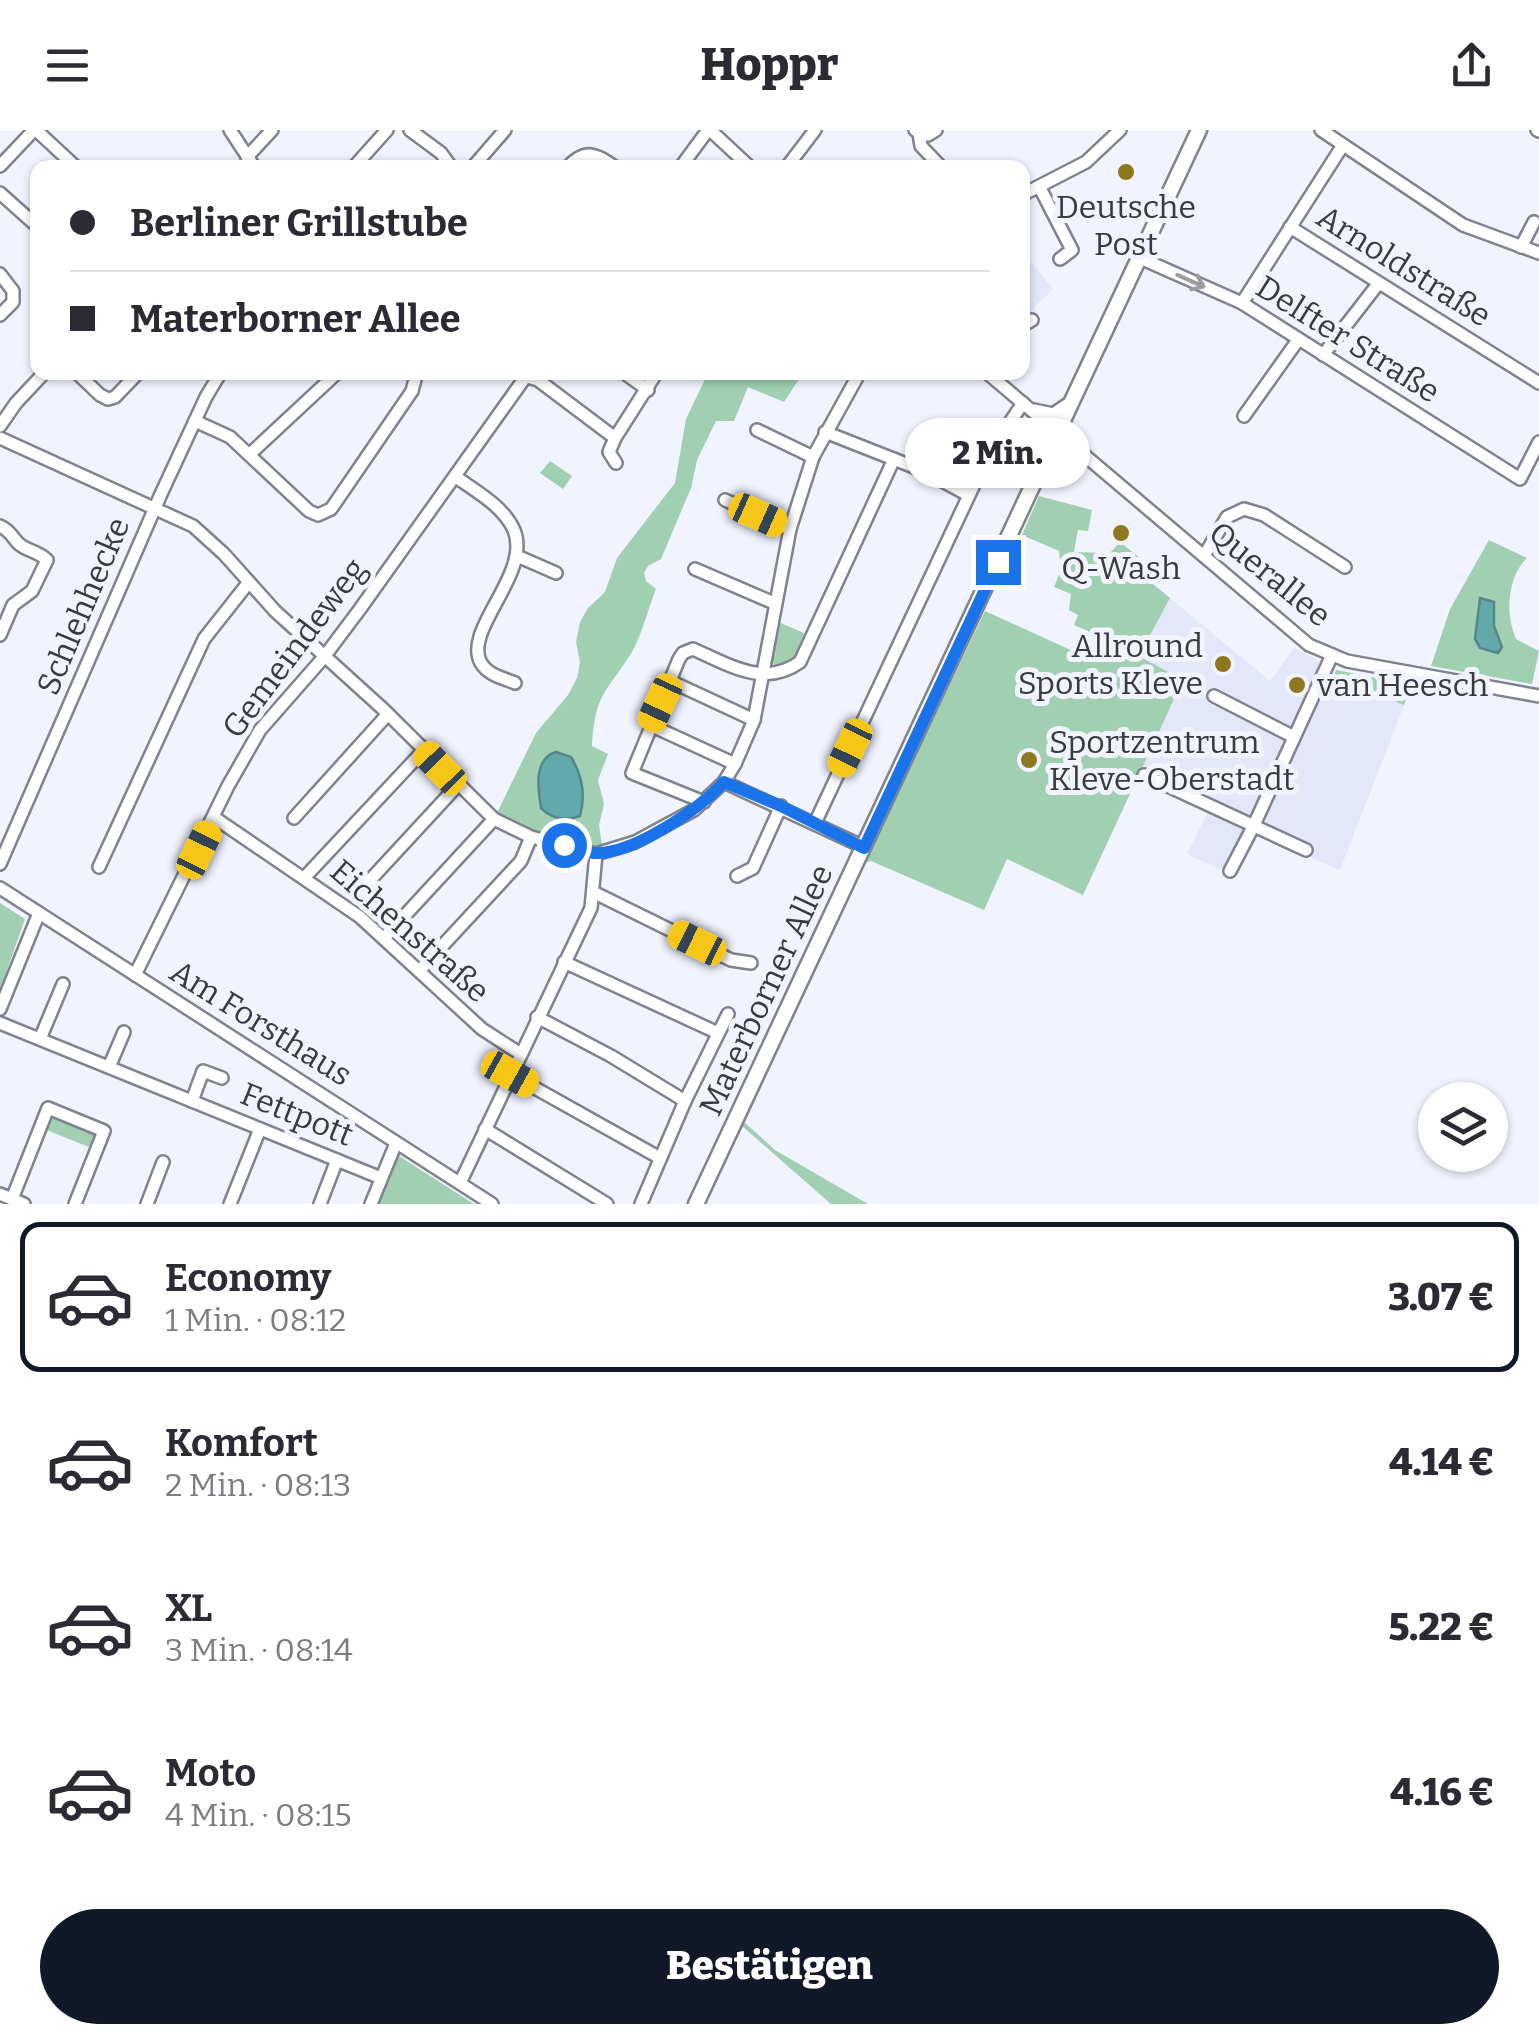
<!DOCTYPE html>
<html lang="de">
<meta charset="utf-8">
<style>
:root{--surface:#fff;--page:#f2f2f3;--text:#2b2b33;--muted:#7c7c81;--line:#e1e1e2;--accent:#111827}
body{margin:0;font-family:Bitter,serif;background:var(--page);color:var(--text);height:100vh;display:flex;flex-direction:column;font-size:38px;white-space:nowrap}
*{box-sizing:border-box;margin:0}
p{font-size:32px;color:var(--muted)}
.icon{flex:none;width:55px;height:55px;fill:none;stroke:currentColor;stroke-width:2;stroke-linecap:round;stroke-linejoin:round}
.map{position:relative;height:1074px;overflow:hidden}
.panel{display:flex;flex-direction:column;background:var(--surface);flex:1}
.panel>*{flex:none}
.top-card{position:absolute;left:30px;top:30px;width:1000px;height:220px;border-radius:20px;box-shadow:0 2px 8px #0004;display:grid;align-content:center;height:220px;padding:0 40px;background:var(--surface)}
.controls{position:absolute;left:1418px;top:952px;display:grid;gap:20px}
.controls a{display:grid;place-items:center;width:90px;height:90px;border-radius:50%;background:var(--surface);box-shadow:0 2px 8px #0004;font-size:50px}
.end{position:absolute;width:45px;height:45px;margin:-22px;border:12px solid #1a73e8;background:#fff;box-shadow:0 0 0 5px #fff}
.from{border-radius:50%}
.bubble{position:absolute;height:70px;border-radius:35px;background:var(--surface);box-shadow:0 2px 8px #0004;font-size:32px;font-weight:800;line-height:70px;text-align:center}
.car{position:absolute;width:30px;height:60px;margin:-30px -15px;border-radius:12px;box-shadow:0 0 8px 2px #0007;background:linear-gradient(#f5c518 24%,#345 0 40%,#f5c518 0 76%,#345 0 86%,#f5c518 0)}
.top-card b{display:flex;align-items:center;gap:35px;height:95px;font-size:38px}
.top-card b+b{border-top:2px solid var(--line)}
.top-card i{width:25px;height:25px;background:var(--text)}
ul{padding:18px 0 0;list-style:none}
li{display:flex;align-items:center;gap:30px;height:150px;margin:0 20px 15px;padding:0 20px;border:5px solid transparent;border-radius:20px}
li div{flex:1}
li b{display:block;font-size:38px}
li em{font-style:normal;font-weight:800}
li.on{border-color:var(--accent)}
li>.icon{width:90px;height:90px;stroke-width:1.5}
.primary-button{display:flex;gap:20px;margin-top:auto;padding:20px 40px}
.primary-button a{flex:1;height:115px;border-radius:60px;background:var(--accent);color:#fff;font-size:40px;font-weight:800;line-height:115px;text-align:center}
header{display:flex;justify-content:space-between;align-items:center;height:130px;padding:0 40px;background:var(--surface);font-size:45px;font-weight:800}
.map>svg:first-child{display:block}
.built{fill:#e3e7f9}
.green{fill:#a1cfb1}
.water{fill:#63a8aa;stroke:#56878a;stroke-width:2.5}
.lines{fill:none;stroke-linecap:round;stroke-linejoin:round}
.minor-casing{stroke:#80838d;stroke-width:16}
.major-casing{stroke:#80838d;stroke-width:19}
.minor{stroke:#fff;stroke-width:11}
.major{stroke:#fff;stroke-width:14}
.oneway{stroke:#9c9c9e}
.route{stroke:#1a73e8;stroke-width:12}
.poi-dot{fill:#8e781e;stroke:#f1f4ff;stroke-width:4}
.labels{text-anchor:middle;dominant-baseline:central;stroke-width:10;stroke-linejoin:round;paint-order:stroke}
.poi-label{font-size:32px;fill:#393a3e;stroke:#f1f4ff}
.street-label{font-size:32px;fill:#393a3e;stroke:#f1f4ff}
</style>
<header><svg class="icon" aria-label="menu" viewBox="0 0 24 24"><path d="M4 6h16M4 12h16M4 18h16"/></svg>Hoppr<svg class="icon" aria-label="share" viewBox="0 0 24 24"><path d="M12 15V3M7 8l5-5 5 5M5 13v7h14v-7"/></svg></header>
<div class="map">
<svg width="1539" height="1074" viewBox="0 0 1539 1074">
<rect width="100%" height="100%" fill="#f1f4ff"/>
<g class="built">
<path d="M1023,122L1053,159L1023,188H1022Z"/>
<path d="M1170,468L1270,551L1294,518L1336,540L1412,555L1340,740L1259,705L1236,747L1187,724L1208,681L1138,645L1184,550L1139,526Z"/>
</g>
<g class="green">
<path d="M708,243H803L784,272L748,257L734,291H716L697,330L691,358L661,429L648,436L644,443L646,451L656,459C648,479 643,501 633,520C608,562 595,561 592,616L608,624L598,650L604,674L599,695L603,722L596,724L494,689L536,603L568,565L577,548L580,533L576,512L580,492L588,478L605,462L617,428L675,353L686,289Z"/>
<path d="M550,331L572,346L563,359L540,343Z"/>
<path d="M1039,366L1092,380L1088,401L1078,400L1074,422L1110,423L1120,412L1155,440L1148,450L1170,468L1139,526L1183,550L1083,765L1007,729L984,780L871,731L864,733L985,481L1086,527L1094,504L1074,495L1078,485L1069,480L1071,464L1054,457L1061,440L1059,421L1022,405Z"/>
<path d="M1489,410L1527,428C1507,447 1505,484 1516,509L1539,521L1532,554L1431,536L1450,479Z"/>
<path d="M776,491L804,503L795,528L786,538L775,536L770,528Z"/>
<path d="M1336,540L1412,555L1404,575L1334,547Z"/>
<path d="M0,773L25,789L0,860Z"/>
<path d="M51,986L95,1002L98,1005L94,1019L44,999Z"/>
<path d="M744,992L775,1020L868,1074H831L742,996Z"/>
<path d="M399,1026L474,1074H379Z"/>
</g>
<g class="water">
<path d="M1480,468L1494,472V496L1502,517L1498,523L1480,518L1475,509Z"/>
<path d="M556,622L571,627C582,645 586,665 580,686C566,691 552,689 541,678C538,659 533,629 556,622Z"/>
</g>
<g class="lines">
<defs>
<g id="minor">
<path d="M36,0L77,38"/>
<path d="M230,0L255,38"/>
<path d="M410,0L441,23L452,38"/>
<path d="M710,0L751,38"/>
<path d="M915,0L928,5L936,0"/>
<path d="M1321,0L1463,95L1539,123"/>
<path d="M1537,0L1539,1"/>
<path d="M919,4L921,16L942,38"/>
<path d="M247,27L272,0"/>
<path d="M0,36L34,0"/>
<path d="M353,38L387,0"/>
<path d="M472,38L505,0"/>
<path d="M567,38C585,18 595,23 616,38"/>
<path d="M680,38L708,0"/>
<path d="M786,38L815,0"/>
<path d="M1040,58L1072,120L1060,129"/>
<path d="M0,63L38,97"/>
<path d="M1022,65L1086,32L1120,0"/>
<path d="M1290,97L1539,253"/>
<path d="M1521,117L1534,92"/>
<path d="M1140,128L1242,173L1520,349L1539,312"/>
<path d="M0,144L13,161V172L0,185"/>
<path d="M1242,173L1343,15"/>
<path d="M1022,196L1032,190"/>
<path d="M1323,225L1378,154"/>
<path d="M76,242L100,265L108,269L115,267L139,242"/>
<path d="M623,242L648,260"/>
<path d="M986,242L1309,515L1347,531L1539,566"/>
<path d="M523,246L538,250L615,308"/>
<path d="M1034,280L1053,284L1071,272"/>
<path d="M1244,286L1298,210"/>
<path d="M195,291L230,307L309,381L318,385L331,379L412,261L417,242"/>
<path d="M0,296L16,273L45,242"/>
<path d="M757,300L813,327"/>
<path d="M825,302L924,341L968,365"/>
<path d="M0,308L193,396L224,424L275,481L383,579L494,689L531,707L596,724L635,712L694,680L724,652L735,634L754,590L790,399L813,327L860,242"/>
<path d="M250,324L338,242"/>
<path d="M616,333L609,322L615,308L657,242"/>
<path d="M1045,334L1063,322L1081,323"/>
<path d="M456,347C477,362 503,376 514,400C532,444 462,500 481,533C488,545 503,548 515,553"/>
<path d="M725,370L790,399"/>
<path d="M0,396C11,401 10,405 18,413C26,421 38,421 47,430L32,461L13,475L0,505"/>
<path d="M517,426L556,443"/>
<path d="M1204,426L1227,387L1244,379L1264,385L1345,437"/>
<path d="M695,439L774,473"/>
<path d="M670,551L754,590"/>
<path d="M1214,566L1294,607"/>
<path d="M650,595L735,634"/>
<path d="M1144,645L1306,720"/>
<path d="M724,652L864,717"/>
<path d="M704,672L632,643L679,529L683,523L693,519C729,535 764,558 800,532L894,329"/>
<path d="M215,688L360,787L482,899L519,923"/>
<path d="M294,688L388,584"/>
<path d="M815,693L988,325L1023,273"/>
<path d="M0,734L161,364L206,267L221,242"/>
<path d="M99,737L204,509L249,452"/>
<path d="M1230,741L1254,695L1332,525"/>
<path d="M737,746L753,738L781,676"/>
<path d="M305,747L423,621"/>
<path d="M0,758L492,1074"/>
<path d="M360,761L457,656"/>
<path d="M595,763L731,830L751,833"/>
<path d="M384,808L494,689"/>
<path d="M564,832L718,903"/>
<path d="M419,841L521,731L531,707"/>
<path d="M135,845L228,656L260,600L324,527L360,479L529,242"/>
<path d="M0,879L39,783"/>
<path d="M537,887L611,926L685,971"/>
<path d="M0,893L381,1048"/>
<path d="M40,909L63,854"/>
<path d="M109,937L124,902"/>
<path d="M510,944L660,1028"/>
<path d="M192,971L203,941L222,948"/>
<path d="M485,999L607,1074"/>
<path d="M460,1053L591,778L596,724"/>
<path d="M0,1064L24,1074"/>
<path d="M12,1069L48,978L104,1001L75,1074"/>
<path d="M147,1074L163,1032"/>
<path d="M230,1074L260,999"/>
<path d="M320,1074L337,1030"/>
<path d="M371,1074L396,1013"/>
<path d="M641,1074L685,971L728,884"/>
</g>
<path id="major" d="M696,1074L1199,0"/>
</defs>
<use href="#minor" class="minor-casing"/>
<use href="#major" class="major-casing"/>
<use href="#minor" class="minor"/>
<use href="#major" class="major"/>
</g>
<defs><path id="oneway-shaft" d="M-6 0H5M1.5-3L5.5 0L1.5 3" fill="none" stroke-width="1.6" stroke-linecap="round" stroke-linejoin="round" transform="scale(2.5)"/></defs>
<use class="oneway" href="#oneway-shaft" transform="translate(1191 151) rotate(24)"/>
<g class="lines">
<path class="route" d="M564,715C573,717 585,722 594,723C633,725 699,679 724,652L781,676L864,718L998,432"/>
</g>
<g class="poi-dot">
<circle cx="1126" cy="42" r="10"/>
<circle cx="1121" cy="403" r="10"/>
<circle cx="1223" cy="534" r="10"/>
<circle cx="1297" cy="555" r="10"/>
<circle cx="1029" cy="630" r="10"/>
</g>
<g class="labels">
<g class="poi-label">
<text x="1126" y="77">Deutsche<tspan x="1126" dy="37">Post</tspan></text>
<text x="1121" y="438">Q-Wash</text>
<text x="1203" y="516" text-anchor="end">Allround<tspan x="1203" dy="37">Sports Kleve</tspan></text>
<text x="1317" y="555" text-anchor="start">van Heesch</text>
<text x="1049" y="612" text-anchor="start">Sportzentrum<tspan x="1049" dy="37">Kleve-Oberstadt</tspan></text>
</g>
<g class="street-label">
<text transform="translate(1404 136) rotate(32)">Arnoldstraße</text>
<text transform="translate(1348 209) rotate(32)">Delfter Straße</text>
<text transform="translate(1270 444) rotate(39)">Querallee</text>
<text transform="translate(83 476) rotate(-67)">Schlehhecke</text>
<text transform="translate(294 518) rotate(-53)">Gemeindeweg</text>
<text transform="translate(410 801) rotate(41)">Eichenstraße</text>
<text transform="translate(766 860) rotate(-65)">Materborner Allee</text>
<text transform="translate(261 893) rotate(32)">Am Forsthaus</text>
<text transform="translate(297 984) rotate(22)">Fettpott</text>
</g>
</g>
</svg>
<div class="controls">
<a><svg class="icon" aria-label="layers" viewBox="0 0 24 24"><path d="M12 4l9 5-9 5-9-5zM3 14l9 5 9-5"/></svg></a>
</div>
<i class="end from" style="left:564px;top:715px"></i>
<i class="end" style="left:998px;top:432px"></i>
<div class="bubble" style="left:905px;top:288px;width:185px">2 Min.</div>
<i class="car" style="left:758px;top:385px;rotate:114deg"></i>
<i class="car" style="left:660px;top:573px;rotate:205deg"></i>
<i class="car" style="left:850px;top:618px;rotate:206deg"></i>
<i class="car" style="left:440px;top:638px;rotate:316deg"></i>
<i class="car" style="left:199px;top:720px;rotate:26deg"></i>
<i class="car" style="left:697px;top:813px;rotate:296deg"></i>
<i class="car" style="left:510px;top:944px;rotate:119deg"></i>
<div class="top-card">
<b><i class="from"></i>Berliner Grillstube</b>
<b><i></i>Materborner Allee</b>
</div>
</div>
<section class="panel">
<ul>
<li class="on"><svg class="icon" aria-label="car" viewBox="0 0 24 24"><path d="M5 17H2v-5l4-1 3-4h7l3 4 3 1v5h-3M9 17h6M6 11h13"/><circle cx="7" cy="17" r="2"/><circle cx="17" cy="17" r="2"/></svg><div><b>Economy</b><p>1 Min. · 08:12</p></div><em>3.07 €</em></li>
<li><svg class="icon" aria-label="car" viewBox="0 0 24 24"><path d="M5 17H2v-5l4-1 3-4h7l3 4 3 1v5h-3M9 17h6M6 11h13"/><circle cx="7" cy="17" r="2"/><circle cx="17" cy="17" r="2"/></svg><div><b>Komfort</b><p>2 Min. · 08:13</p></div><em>4.14 €</em></li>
<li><svg class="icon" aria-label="car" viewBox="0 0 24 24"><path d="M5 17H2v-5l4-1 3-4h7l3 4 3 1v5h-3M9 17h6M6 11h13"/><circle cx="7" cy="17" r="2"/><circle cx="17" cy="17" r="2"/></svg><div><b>XL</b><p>3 Min. · 08:14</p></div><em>5.22 €</em></li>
<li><svg class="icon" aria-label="car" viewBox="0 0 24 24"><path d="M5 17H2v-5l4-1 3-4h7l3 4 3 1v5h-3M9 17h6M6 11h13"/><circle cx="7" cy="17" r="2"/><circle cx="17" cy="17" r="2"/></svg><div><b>Moto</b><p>4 Min. · 08:15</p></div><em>4.16 €</em></li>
</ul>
<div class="primary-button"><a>Bestätigen</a></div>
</section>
